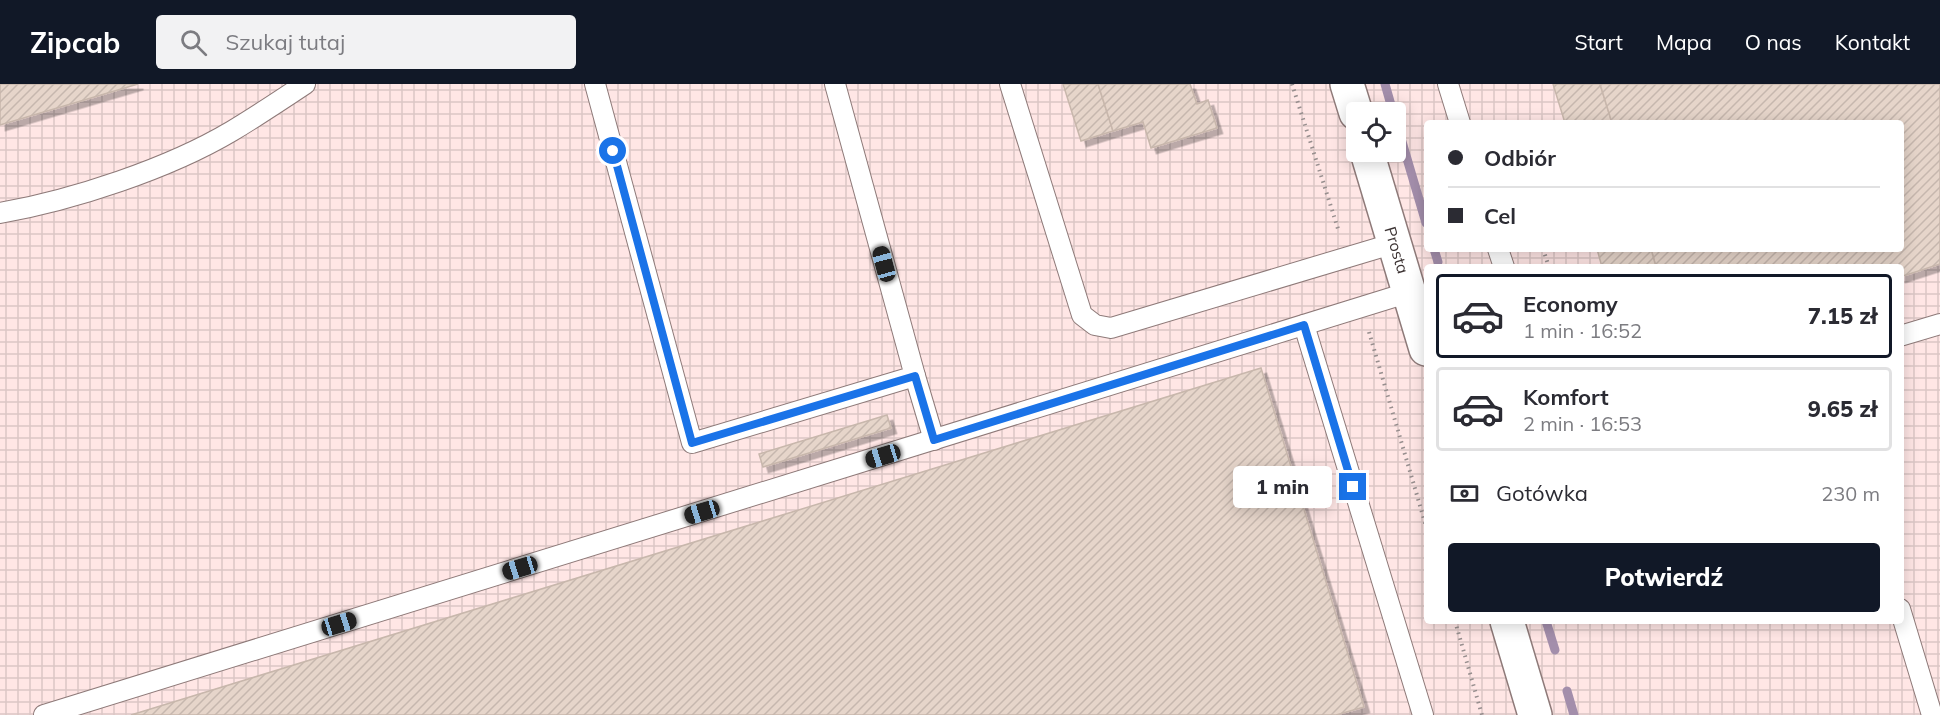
<!DOCTYPE html>
<html lang="pl">
<meta charset="utf-8">
<style>
:root{--surface:#fff;--page:#f2f2f3;--text:#2b2b33;--muted:#7c7c81;--line:#e1e1e2;--accent:#111827}
body{margin:0;font-family:Mulish,sans-serif;background:var(--page);color:var(--text);height:100vh;display:flex;flex-direction:column;font-size:22px;white-space:nowrap}
*{box-sizing:border-box;margin:0}
p{font-size:20px;color:var(--muted)}
.icon{flex:none;width:33px;height:33px;fill:none;stroke:currentColor;stroke-width:2;stroke-linecap:round;stroke-linejoin:round}
.map{position:relative;flex:1;overflow:hidden}
.details{position:absolute;left:1424px;top:180px;width:480px;height:360px;display:flex;flex-direction:column;background:var(--surface);border-radius:6px;box-shadow:0 3px 15px #0003}
.details>*{flex:none}
.guide{position:absolute;left:1424px;top:36px;width:480px;height:132px;border-radius:6px;box-shadow:0 3px 15px #0003;display:grid;align-content:center;height:132px;padding:0 24px;background:var(--surface)}
.controls{position:absolute;left:1346px;top:18px;display:grid;gap:12px}
.controls a{display:grid;place-items:center;width:60px;height:60px;border-radius:6px;background:var(--surface);box-shadow:0 3px 15px #0003;font-size:30px}
.end{position:absolute;width:27px;height:27px;margin:-14px;border:8px solid #1a73e8;background:#fff;box-shadow:0 0 0 3px #fff}
.from{border-radius:50%}
.bubble{position:absolute;height:42px;border-radius:6px;background:var(--surface);box-shadow:0 3px 15px #0003;font-size:20px;font-weight:800;line-height:42px;text-align:center}
.car{position:absolute;width:18px;height:36px;margin:-18px -9px;border-radius:8px;box-shadow:0 0 4px 2px #0007;background:linear-gradient(#222 24%,#8ab4d8 0 40%,#222 0 76%,#8ab4d8 0 86%,#222 0)}
.guide b{display:flex;align-items:center;gap:21px;height:57px;font-size:22px}
.guide b+b{border-top:2px solid var(--line)}
.guide i{width:15px;height:15px;background:var(--text)}
ul{padding:10px 0 0;list-style:none}
li{display:flex;align-items:center;gap:18px;height:84px;margin:0 12px 9px;padding:0 12px;border:3px solid var(--line);border-radius:6px}
li div{flex:1}
li b{display:block;font-size:22px}
li em{font-style:normal;font-weight:800}
li.on{border-color:var(--accent)}
li>.icon{width:54px;height:54px;stroke-width:1.5}
.pay{display:flex;align-items:center;gap:15px;height:66px;padding:0 24px;font-size:22px}
.pay p{margin-inline-start:auto}
.action{display:flex;gap:12px;margin-top:auto;padding:12px 24px}
.action a{flex:1;height:69px;border-radius:6px;background:var(--accent);color:#fff;font-size:24px;font-weight:800;line-height:69px;text-align:center}
header{display:flex;align-items:center;gap:36px;box-sizing:border-box;height:84px;padding:0 30px;background:var(--accent);color:#fff}
header strong{font-size:28px}
nav{display:flex;gap:33px;margin-inline-start:auto;font-size:21px}
.search{width:420px;height:54px;background:var(--page);display:flex;align-items:center;gap:15px;box-sizing:border-box;padding:0 21px;border-radius:6px;color:var(--muted);font-size:22px}
.map>svg:first-child{display:block}
.industrial{fill:url(#industrial-grid);fill-rule:evenodd}
.lines{fill:none;stroke-linecap:round;stroke-linejoin:round}
.stream{stroke:#a38eab;stroke-width:9}
.building{fill:url(#building-hatch);stroke:#c8b7ac;stroke-width:1.5;filter:url(#shadow)}
.lane-casing{stroke:#8e7a79;stroke-width:22}
.secondary-casing{stroke:#8e7a79;stroke-width:36}
.path{stroke:#978e8e;stroke-width:4;stroke-dasharray:1.5 4.5;stroke-linecap:butt}
.lane{stroke:#fff;stroke-width:20}
.secondary{stroke:#fff;stroke-width:33}
.route{stroke:#1a73e8;stroke-width:8}
.labels{text-anchor:middle;dominant-baseline:central;stroke-width:6;stroke-linejoin:round;paint-order:stroke}
.street-label{font-size:16px;fill:#3d3434;stroke:#fff}
</style>
<header>
<strong>Zipcab</strong>
<div class="search"><svg class="icon" aria-label="search" viewBox="0 0 24 24"><circle cx="10" cy="10" r="6"/><path d="M15 15l6 6"/></svg>Szukaj tutaj</div>
<nav><a>Start</a><a>Mapa</a><a>O nas</a><a>Kontakt</a></nav>
</header>
<div class="map">
<svg width="1940" height="631" viewBox="0 0 1940 631">
<defs>
<pattern id="industrial-grid" width="8" height="8" patternUnits="userSpaceOnUse" patternTransform="scale(1.5)"><rect width="8" height="8" fill="#ffe6e5"/><path d="M0 4h8M4 0v8" fill="none" stroke="#dbc6c5"/></pattern>
<pattern id="building-hatch" width="6" height="6" patternUnits="userSpaceOnUse" patternTransform="scale(1.5)"><rect width="6" height="6" fill="#e6d5ca"/><path d="M-1 1l2-2M0 6l6-6M5 7l2-2" fill="none" stroke="#c6b7ae"/></pattern>
<filter id="shadow"><feDropShadow dx="5.5" dy="5.5" stdDeviation="0" flood-color="#0004"/></filter>
</defs>
<rect width="100%" height="100%" fill="#fef5f4"/>
<path class="industrial" d="M0,0H1940V631H0ZM1356,28H1395V68H1356ZM1426,39H1900V165H1426ZM1426,183H1900V537H1426Z"/>
<g class="lines">
<g class="stream">
<path d="M1385,0L1393,28"/>
<path d="M1395,34L1426,139"/>
<path d="M1434,165L1438,178"/>
<path d="M1546,537L1555,566"/>
<path d="M1567,607L1574,631"/>
</g>
</g>
<g class="building">
<path d="M0,0H138L0,41Z"/>
<path d="M1063,0H1098L1113,47L1081,57Z"/>
<path d="M1098,0H1190L1197,20L1208,16L1217,44L1151,64L1143,38L1113,47Z"/>
<path d="M1553,0H1600L1612,39H1565Z"/>
<path d="M1600,0H1940V180L1900,193V183H1656L1651,165H1900V39H1612Z"/>
<path d="M1597,165H1651L1656,183H1602Z"/>
<path d="M1261,284L1364,623L1336,631H131Z"/>
<path d="M887,331L891,344L763,383L759,370Z"/>
</g>
<g class="lines">
<defs>
<g id="lane">
<path d="M595,0L692,359L915,292L835,0"/>
<path d="M1010,0L1082,231L1095,241L1111,244L1395,159"/>
<path d="M1448,0L1460,39"/>
<path d="M0,129C73,116 168,85 232,47C257,32 281,16 305,0"/>
<path d="M1498,165L1504,183"/>
<path d="M1304,241L1423,631"/>
<path d="M1900,252L1940,240"/>
<path d="M915,292L934,356"/>
<path d="M1900,525L1932,631"/>
<path d="M44,631L1410,208"/>
</g>
<g id="secondary">
<path d="M1347,0L1356,29"/>
<path d="M1367,68L1426,265"/>
<path d="M1507,537L1535,631"/>
</g>
</defs>
<use href="#lane" class="lane-casing"/>
<use href="#secondary" class="secondary-casing"/>
<g class="path">
<path d="M1292,0L1339,148"/>
<path d="M1543,165L1549,183"/>
<path d="M1369,248L1426,442"/>
<path d="M1455,537L1482,631"/>
</g>
<use href="#lane" class="lane"/>
<use href="#secondary" class="secondary"/>
</g>
<g class="lines">
<path class="route" d="M613,67L692,359L915,292L934,356L1304,241L1353,403"/>
</g>
<g class="labels">
<g class="street-label">
<text transform="translate(1397 166) rotate(73)">Prosta</text>
</g>
</g>
</svg>
<div class="controls">
<a><svg class="icon" aria-label="locate" viewBox="0 0 24 24"><circle cx="12" cy="12" r="6"/><path d="M12 2v4M12 18v4M2 12h4M18 12h4"/></svg></a>
</div>
<i class="end from" style="left:613px;top:67px"></i>
<i class="end" style="left:1353px;top:403px"></i>
<div class="bubble" style="left:1233px;top:382px;width:99px">1 min</div>
<i class="car" style="left:884px;top:180px;rotate:345deg"></i>
<i class="car" style="left:883px;top:372px;rotate:253deg"></i>
<i class="car" style="left:702px;top:428px;rotate:253deg"></i>
<i class="car" style="left:520px;top:484px;rotate:253deg"></i>
<i class="car" style="left:339px;top:540px;rotate:73deg"></i>
<div class="guide">
<b><i class="from"></i>Odbiór</b>
<b><i></i>Cel</b>
</div>
<section class="details">
<ul>
<li class="on"><svg class="icon" aria-label="car" viewBox="0 0 24 24"><path d="M5 17H2v-5l4-1 3-4h7l3 4 3 1v5h-3M9 17h6M6 11h13"/><circle cx="7" cy="17" r="2"/><circle cx="17" cy="17" r="2"/></svg><div><b>Economy</b><p>1 min · 16:52</p></div><em>7.15 zł</em></li>
<li><svg class="icon" aria-label="car" viewBox="0 0 24 24"><path d="M5 17H2v-5l4-1 3-4h7l3 4 3 1v5h-3M9 17h6M6 11h13"/><circle cx="7" cy="17" r="2"/><circle cx="17" cy="17" r="2"/></svg><div><b>Komfort</b><p>2 min · 16:53</p></div><em>9.65 zł</em></li>
</ul>
<div class="pay"><svg class="icon" aria-label="cash" viewBox="0 0 24 24"><path d="M3 7h18v10H3z"/><circle cx="12" cy="12" r="2"/></svg>Gotówka<p>230 m</p></div>
<div class="action"><a>Potwierdź</a></div>
</section>
</div>
